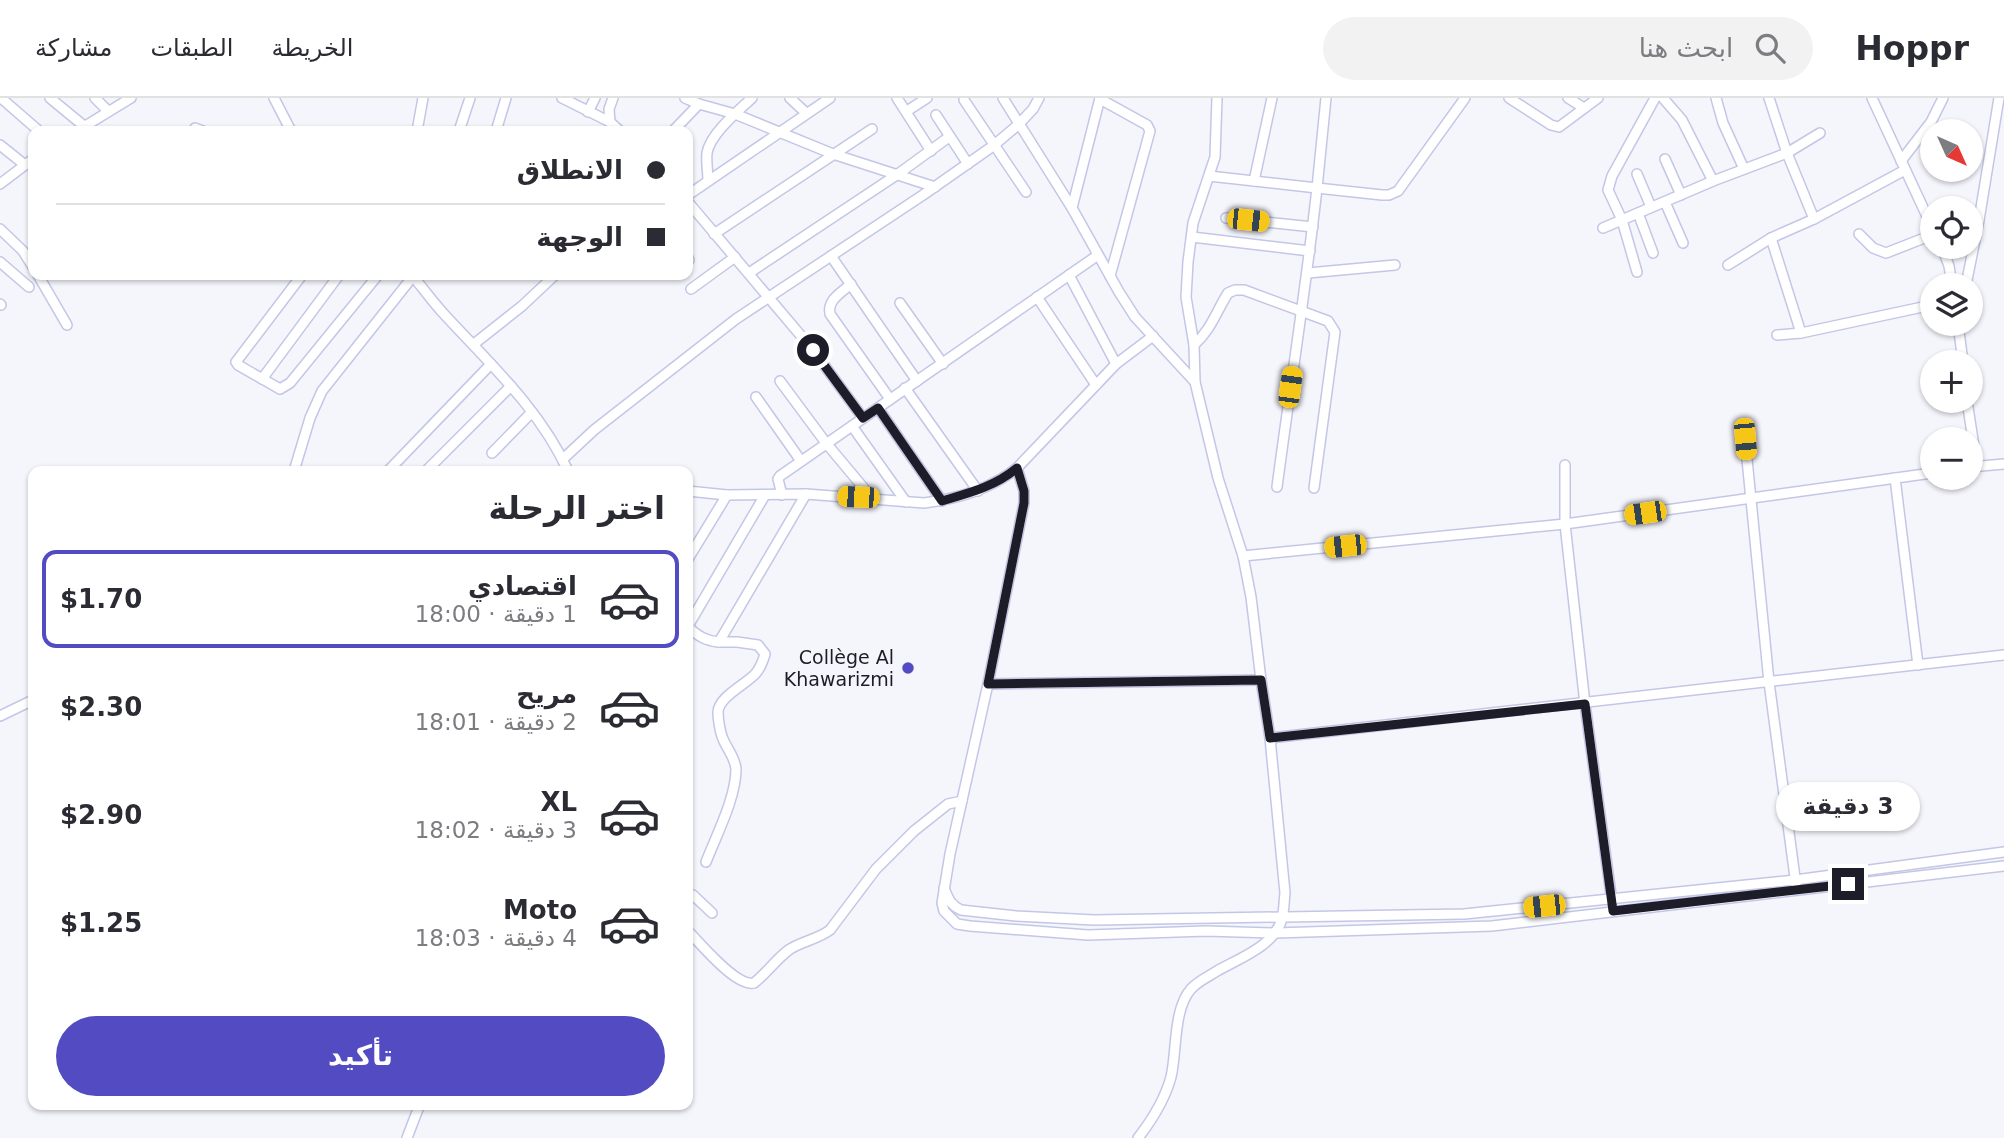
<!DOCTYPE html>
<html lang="ar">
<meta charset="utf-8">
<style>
:root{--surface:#fff;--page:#f2f2f3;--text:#2b2b33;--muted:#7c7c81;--line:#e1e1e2;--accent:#524bc2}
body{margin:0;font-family:"DejaVu Sans","Noto Sans Arabic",sans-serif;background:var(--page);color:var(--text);direction:rtl;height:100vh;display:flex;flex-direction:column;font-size:26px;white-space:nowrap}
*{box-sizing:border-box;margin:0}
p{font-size:23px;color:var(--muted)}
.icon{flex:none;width:38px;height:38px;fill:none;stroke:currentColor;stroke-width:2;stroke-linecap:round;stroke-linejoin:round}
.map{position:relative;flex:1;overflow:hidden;direction:ltr}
.side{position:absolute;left:28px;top:368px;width:665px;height:644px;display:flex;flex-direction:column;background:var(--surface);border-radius:14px;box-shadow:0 2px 5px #0004;direction:rtl}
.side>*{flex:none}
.top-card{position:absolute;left:28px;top:28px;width:665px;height:154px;border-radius:14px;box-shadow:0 2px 5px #0004;direction:rtl;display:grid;align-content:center;height:154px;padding:0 28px;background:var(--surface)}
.needle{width:46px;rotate:135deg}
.controls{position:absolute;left:1920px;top:21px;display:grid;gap:14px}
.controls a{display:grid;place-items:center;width:63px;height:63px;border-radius:50%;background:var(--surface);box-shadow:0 2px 5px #0004;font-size:35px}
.end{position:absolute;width:32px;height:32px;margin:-16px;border:9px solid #1c1d28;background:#fff;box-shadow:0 0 0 4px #fff}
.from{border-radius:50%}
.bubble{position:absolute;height:49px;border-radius:24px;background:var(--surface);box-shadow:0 2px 5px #0004;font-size:23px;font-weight:700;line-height:49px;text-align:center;direction:rtl}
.car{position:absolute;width:21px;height:42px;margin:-21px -10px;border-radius:9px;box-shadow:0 0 5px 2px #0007;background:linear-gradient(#f5c518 24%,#345 0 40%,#f5c518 0 76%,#345 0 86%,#f5c518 0)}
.top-card b{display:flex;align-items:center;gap:24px;height:66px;font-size:26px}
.top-card b+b{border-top:2px solid var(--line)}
.top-card i{width:18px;height:18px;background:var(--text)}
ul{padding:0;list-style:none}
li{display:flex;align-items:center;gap:21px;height:98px;margin:0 14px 10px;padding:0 14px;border:4px solid transparent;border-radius:14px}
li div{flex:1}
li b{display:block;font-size:26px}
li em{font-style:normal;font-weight:700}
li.selected{border-color:var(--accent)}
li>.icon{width:63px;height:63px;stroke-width:1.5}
h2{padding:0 28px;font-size:32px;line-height:84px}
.cta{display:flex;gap:14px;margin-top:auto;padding:14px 28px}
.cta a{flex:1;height:80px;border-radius:42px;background:var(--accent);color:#fff;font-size:28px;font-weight:700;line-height:80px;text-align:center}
header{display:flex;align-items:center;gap:42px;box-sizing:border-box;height:98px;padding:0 35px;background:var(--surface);border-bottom:2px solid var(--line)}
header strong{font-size:33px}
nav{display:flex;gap:38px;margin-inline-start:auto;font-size:24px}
.search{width:490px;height:63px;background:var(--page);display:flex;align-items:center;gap:18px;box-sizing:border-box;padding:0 24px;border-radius:38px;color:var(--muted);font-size:26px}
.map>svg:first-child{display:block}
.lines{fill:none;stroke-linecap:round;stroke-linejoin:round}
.street-casing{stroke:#c3c7e6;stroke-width:12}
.street{stroke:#fff;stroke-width:9}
.route{stroke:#1c1d28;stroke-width:9}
.poi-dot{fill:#524bc2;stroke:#f5f5fc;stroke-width:2.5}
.labels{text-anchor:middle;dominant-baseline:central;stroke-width:5;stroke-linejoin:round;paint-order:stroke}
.poi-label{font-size:19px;fill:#1c1d28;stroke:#f5f5fc;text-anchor:end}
</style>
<header>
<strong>Hoppr</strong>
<div class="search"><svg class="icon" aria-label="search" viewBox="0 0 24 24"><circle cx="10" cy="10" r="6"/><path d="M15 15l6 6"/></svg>ابحث هنا</div>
<nav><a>الخريطة</a><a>الطبقات</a><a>مشاركة</a></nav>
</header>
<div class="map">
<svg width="2004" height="1040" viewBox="0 0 2004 1040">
<rect width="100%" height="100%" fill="#f5f5fc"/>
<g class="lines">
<defs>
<g id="street">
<path d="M1,0L39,33"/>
<path d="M50,0L84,28"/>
<path d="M95,0L108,13"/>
<path d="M274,0L291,33"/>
<path d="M562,0L610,24L620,33"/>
<path d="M685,0L699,6L735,16L833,56L935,89"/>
<path d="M790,0L806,15"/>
<path d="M897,0L931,53"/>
<path d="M1003,0L1072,110L1119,194L1135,219L1195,284"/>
<path d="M1509,0L1551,27L1559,29L1598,0"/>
<path d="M1568,0L1584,10"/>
<path d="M1663,0L1682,22L1713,83"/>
<path d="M1716,0L1723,25L1744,71"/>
<path d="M1769,0L1787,55L1814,121L1905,72"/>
<path d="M1872,0L1932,129"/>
<path d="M1100,1L1147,27L1150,33L1110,178"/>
<path d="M964,2L1026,94"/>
<path d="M907,13L927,0"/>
<path d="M588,14L595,0"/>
<path d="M936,17L968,66"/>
<path d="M610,24L609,11L613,0"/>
<path d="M195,30L203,33"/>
<path d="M77,33L131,0"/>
<path d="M417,33L423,0"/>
<path d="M459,33L470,0"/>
<path d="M496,33L506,0"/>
<path d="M673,33L699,6"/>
<path d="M0,47L25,67"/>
<path d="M1665,61L1681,97"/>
<path d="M1901,63L1931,24L1943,0"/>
<path d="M1637,76L1651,109"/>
<path d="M1209,78L1317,90L1326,0"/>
<path d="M708,83C708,74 706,64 707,55C710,36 738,13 752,0"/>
<path d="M1254,83L1272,0"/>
<path d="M0,86L33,61"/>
<path d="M688,97L830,0"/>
<path d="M688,104L813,252L863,320"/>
<path d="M1665,104L1683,145"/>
<path d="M1072,110L1100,0"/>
<path d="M1638,115L1653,155"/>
<path d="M1226,120L1313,129"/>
<path d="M1970,128L1979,122L1999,0"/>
<path d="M1603,130L1713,83L1787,55L1820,35"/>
<path d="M0,131L23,153L33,169"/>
<path d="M714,136L872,31"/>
<path d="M1859,136L1873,150L1886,155L1932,137"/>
<path d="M1192,139L1310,153"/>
<path d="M1771,140L1801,235"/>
<path d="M1942,149L1949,168L1952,187"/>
<path d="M831,158L917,283"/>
<path d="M688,160L689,162"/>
<path d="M0,164L29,189"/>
<path d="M1728,167L1771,140L1814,121"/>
<path d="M1637,174L1622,122L1608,92L1612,78L1655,0"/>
<path d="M749,175L898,76L949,39"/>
<path d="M1308,175L1395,167"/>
<path d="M38,177L67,227"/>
<path d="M302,177L236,264L238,267L280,291L290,285L378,177"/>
<path d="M412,177C422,189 432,203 443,215C488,264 540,311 568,373"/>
<path d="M1069,177L1116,266"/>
<path d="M851,186C841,195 827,202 830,216L890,301"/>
<path d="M1966,187L1979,122"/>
<path d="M691,191L735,159"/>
<path d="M1037,199L1096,287"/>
<path d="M900,205L943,266"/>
<path d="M0,206L1,207"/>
<path d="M1958,226L1963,264"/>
<path d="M1777,237L1801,235L1932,207"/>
<path d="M474,246L522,208L555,177"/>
<path d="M1194,247C1211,232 1216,214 1228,195L1235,192H1244L1328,223L1335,234L1314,390"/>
<path d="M262,281L339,177"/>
<path d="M780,283L826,345L872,400"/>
<path d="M905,290L978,393"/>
<path d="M756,299L801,363"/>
<path d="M1967,303L1977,368"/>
<path d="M878,310L942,403"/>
<path d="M852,328L906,404"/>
<path d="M1745,341L1769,584L1796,787"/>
<path d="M492,355L532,314"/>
<path d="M563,361L594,332L736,221L923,97L993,48L1019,26L1033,11L1039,0"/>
<path d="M1565,367V426L1585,606L1612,804"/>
<path d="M1970,369L2004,366"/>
<path d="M1017,370L1024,393V405L988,586L950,756L942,805L944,813L957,826L970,828L1088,837L1206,833L1276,835L1492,828L2004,768"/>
<path d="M294,373L310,320L322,293L414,177"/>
<path d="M388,373L491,266"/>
<path d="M426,373L511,288"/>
<path d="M1895,380L1918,567"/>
<path d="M1277,389C1290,290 1306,190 1317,90L1382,97H1389L1398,93L1465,0"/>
<path d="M688,393L727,397L806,396L924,405C957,401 990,392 1017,370L1116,266L1153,238"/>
<path d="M782,397L778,381L780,378L1098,157"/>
<path d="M1243,458L1565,426L1932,375"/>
<path d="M688,461L727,397"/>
<path d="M688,528L765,397"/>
<path d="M688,529C698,538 706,543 719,544L806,396"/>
<path d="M988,586L1261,582"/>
<path d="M0,618L33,602"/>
<path d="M1270,640L2004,557"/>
<path d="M706,764C716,738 736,700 736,671C735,659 727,651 723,641C720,634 718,621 718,614C719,598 747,586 756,575C761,569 763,563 765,556L758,547L737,544H719"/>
<path d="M944,790C948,800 950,807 961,812L1016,818L1094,822L1464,816L1795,782L2004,754"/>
<path d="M688,797H693L712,815"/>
<path d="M688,833C701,846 736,889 754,885C767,875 776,861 790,851C803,843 818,841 830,832L876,771L914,733L948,706L962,703"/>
<path d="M407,1040L420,1006"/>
<path d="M1138,1040C1152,1022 1165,1001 1171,979C1177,954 1173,911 1191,891C1198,883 1208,879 1217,873C1240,860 1274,848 1282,821C1284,813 1284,803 1285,795L1270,640L1261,582L1251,499L1243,458L1218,380L1195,284L1194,247L1186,199L1188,164L1193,125L1215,59L1217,0"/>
</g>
</defs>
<use href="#street" class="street-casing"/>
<use href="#street" class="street"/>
</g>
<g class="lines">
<path class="route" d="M813,252L863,320L878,310L942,403C969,395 994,389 1017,370L1024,393V405L988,586L1261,582L1270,640L1585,606L1613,813L1848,786"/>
</g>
<circle class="poi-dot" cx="908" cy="570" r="7"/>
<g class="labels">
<g class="poi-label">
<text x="894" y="559">Collège Al<tspan x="894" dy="22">Khawarizmi</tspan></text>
</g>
</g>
</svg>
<div class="controls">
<a><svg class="needle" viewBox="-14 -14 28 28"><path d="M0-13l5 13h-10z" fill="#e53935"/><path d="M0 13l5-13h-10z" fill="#7c7c81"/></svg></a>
<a><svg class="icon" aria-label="locate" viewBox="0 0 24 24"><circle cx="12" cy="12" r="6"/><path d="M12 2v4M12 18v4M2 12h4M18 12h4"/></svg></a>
<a><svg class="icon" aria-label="layers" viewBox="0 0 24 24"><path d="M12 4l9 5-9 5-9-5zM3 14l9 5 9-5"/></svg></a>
<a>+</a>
<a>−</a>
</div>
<i class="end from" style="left:813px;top:252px"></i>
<i class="end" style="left:1848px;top:786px"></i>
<div class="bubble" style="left:1776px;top:684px;width:144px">3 دقيقة</div>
<i class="car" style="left:1248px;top:122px;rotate:96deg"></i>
<i class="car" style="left:1290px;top:289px;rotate:8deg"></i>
<i class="car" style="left:1745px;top:341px;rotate:175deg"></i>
<i class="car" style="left:858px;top:399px;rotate:272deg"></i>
<i class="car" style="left:1645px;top:415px;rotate:262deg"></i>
<i class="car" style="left:1345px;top:448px;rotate:264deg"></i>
<i class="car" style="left:1544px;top:808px;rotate:264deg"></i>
<div class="top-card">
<b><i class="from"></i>الانطلاق</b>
<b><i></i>الوجهة</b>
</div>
<section class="side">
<h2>اختر الرحلة</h2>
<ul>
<li class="selected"><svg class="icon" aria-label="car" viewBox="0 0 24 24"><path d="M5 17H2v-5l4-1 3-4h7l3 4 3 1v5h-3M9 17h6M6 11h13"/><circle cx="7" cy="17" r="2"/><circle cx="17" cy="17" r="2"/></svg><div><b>اقتصادي</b><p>1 دقيقة · 18:00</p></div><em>$1.70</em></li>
<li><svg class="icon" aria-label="car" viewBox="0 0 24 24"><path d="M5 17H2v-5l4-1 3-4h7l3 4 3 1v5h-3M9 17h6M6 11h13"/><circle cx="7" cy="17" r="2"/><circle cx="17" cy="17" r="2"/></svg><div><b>مريح</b><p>2 دقيقة · 18:01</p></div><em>$2.30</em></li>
<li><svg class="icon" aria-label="car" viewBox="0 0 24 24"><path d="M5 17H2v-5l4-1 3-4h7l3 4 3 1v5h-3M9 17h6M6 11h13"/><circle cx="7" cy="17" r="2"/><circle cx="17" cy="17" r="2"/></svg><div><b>XL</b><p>3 دقيقة · 18:02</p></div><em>$2.90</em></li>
<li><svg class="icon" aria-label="car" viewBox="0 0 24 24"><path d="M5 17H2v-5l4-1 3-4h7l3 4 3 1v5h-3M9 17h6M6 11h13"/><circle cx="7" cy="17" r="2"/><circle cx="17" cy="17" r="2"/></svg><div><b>Moto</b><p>4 دقيقة · 18:03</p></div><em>$1.25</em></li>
</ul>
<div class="cta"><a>تأكيد</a></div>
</section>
</div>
